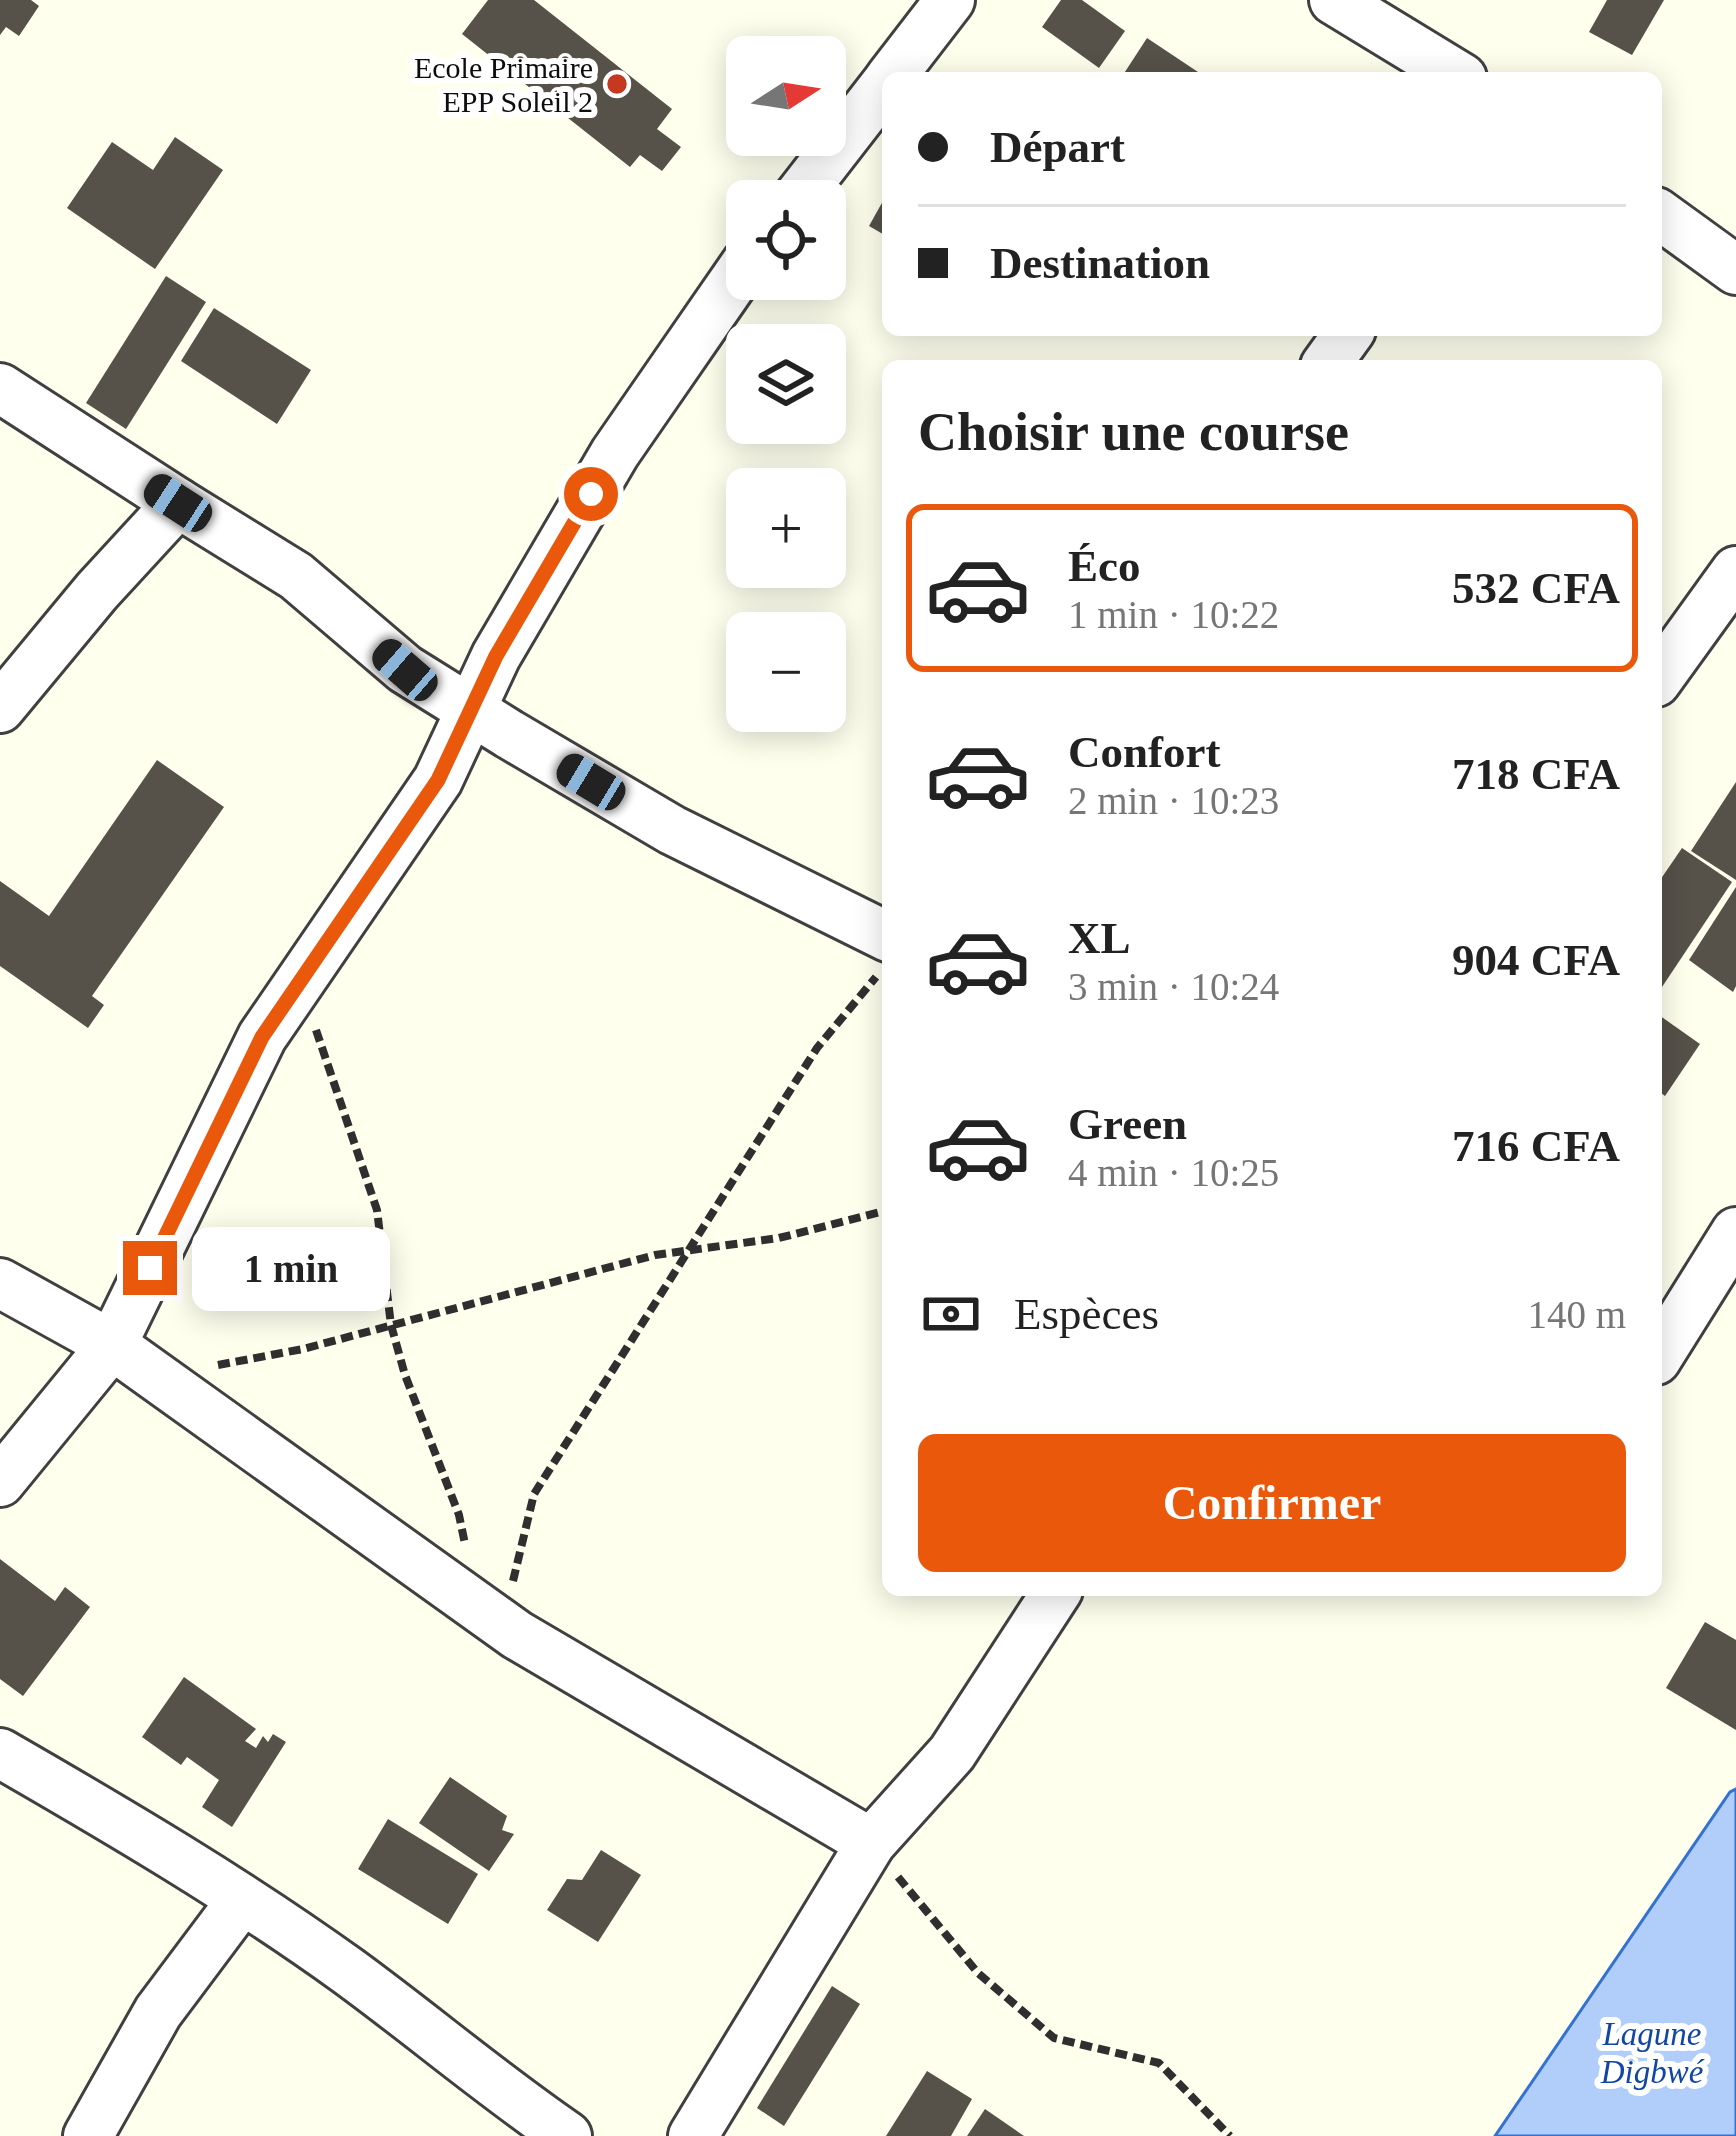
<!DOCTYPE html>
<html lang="fr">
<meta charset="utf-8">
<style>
:root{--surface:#fff;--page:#f2f2f2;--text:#222;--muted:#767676;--line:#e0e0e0;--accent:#ea580c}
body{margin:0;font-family:Georgia,serif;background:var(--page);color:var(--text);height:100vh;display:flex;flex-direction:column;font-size:45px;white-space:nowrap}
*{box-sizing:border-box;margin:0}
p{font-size:39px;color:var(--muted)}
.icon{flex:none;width:66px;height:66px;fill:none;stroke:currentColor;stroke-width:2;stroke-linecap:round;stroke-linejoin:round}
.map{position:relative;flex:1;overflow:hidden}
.details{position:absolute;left:882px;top:360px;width:780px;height:1236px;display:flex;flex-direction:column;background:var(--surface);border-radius:18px;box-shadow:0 6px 30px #0003}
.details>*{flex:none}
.top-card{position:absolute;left:882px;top:72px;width:780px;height:264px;border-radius:18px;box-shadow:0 6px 30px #0003;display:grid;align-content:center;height:264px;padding:0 36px;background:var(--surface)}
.needle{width:78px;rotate:78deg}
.buttons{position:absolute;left:726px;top:36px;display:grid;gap:24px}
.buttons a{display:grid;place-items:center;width:120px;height:120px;border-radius:18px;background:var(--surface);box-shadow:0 6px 30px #0003;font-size:60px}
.end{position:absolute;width:54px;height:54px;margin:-27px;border:15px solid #ea580c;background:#fff;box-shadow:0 0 0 6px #fff}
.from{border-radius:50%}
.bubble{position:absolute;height:84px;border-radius:18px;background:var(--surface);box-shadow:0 6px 30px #0003;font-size:39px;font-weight:700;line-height:84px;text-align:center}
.car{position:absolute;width:36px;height:72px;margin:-36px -18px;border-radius:15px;box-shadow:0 0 9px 3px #0007;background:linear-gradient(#222 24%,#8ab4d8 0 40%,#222 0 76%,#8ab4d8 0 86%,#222 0)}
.top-card b{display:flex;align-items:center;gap:42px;height:114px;font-size:45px}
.top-card b+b{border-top:3px solid var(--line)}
.top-card i{width:30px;height:30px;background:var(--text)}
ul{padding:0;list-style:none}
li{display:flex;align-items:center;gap:36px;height:168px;margin:0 24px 18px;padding:0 12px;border:6px solid transparent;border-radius:18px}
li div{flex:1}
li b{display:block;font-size:45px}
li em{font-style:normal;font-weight:700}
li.on{border-color:var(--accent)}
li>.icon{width:108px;height:108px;stroke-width:1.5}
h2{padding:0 36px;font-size:54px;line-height:144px}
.pay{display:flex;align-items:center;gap:30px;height:132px;padding:0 36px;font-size:45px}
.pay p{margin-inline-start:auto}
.cta{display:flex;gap:24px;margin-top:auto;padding:24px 36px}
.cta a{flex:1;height:138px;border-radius:18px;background:var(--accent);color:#fff;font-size:48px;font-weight:700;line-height:138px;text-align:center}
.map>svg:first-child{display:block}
.water{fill:#b0cef9;stroke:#3372d3;stroke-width:3}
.building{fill:#565149}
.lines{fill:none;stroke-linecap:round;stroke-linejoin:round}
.minor-casing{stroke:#404040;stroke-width:54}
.path{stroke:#2f2f2f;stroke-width:8;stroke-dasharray:12 6;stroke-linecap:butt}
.minor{stroke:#fff;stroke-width:48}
.route{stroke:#ea580c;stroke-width:15}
.poi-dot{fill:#c4391f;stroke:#fff;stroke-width:4.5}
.labels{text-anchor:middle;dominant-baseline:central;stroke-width:12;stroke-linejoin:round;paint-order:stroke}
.poi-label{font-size:30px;fill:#0d0d0d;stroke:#fff;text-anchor:end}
.water-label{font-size:33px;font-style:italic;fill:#1146a5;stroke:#fff}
</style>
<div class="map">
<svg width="1736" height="2136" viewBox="0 0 1736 2136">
<rect width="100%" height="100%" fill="#ffe"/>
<path class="water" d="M1736,1789V2136H1495L1730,1792Z"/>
<g class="building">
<path d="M0,0H31L39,6L19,36L6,27L0,35Z"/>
<path d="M488,0H534L672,109L657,129L681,147L662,171L640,155L630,167L462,34Z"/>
<path d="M1061,0H1082L1125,31L1099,68L1042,27Z"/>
<path d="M1607,0H1664L1632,55L1589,32Z"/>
<path d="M1147,38L1207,78H1121Z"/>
<path d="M175,137L223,170L155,269L67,208L112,142L153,170Z"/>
<path d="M888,192V237L869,226Z"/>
<path d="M166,276L206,302L126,429L86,403Z"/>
<path d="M214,308L311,370L277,424L181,361Z"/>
<path d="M157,760L224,807L92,996L104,1005L88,1028L0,966V881L49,916Z"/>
<path d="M1736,782V880L1691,851Z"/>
<path d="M1682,848L1732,882L1656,996V886Z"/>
<path d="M1736,887V986L1733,992L1689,960Z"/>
<path d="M1656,1013L1700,1044L1665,1096L1656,1089Z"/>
<path d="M0,1559L55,1601L65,1587L90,1607L23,1696L0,1679Z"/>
<path d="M1705,1622L1736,1640V1730L1666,1688Z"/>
<path d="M184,1677L256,1729L245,1741L256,1748L263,1736L268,1742L273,1734L286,1742L232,1827L202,1807L219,1780L187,1757L181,1765L142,1737Z"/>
<path d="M450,1777L507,1816L502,1830L514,1834L489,1871L419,1823Z"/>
<path d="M388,1819L478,1874L448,1924L358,1869Z"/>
<path d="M601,1850L641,1875L598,1942L547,1910L567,1879L582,1880Z"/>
<path d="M832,1986L860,2004L784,2126L757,2108Z"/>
<path d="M927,2071L972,2099L951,2136H886Z"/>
<path d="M985,2109L1024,2136H967Z"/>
</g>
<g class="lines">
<defs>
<g id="minor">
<path d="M1334,0L1462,78"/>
<path d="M890,78L950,0"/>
<path d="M795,201L888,81"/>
<path d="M1656,212L1736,270"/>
<path d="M1325,366L1351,330"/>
<path d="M0,388L178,503"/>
<path d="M1656,682L1736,571"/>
<path d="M0,708L97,591L178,503L296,576L405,669L509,734L672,830L888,937"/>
<path d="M0,1283L112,1345L262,1037L438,780L496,656L615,453L747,262"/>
<path d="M1656,1360L1736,1232"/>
<path d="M0,1482L112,1345L517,1635L871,1843"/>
<path d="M0,1753C118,1821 237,1891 348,1971C422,2025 491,2084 567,2136"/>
<path d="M88,2136L158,2012L242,1900"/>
<path d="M693,2136L871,1843L952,1753L1058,1590"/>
</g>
</defs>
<use href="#minor" class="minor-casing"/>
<g class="path">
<path d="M316,1030L377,1210L391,1325L405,1375L459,1515L465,1544"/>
<path d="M218,1365L303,1349L655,1255L779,1238L888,1210"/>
<path d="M513,1581L534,1494L817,1048L876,977"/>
<path d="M898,1877L978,1973L1054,2038L1159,2063L1230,2136"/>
</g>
<use href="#minor" class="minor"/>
</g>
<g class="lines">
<path class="route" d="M150,1268L262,1037L438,780L496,656L591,494"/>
</g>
<circle class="poi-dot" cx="617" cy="84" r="12"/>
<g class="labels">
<g class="poi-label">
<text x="593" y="67">Ecole Primaire<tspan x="593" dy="34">EPP Soleil 2</tspan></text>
</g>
<g class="water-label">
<text x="1652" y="2034">Lagune<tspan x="1652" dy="38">Digbwé</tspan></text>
</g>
</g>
</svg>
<div class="buttons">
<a><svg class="needle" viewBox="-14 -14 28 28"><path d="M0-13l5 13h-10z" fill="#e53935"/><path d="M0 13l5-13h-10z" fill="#767676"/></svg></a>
<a><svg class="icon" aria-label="locate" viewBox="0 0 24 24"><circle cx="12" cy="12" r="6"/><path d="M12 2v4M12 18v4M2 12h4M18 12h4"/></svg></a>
<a><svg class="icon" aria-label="layers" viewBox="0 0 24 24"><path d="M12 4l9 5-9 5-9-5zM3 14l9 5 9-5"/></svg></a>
<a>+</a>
<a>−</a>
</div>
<i class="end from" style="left:591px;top:494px"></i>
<i class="end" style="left:150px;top:1268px"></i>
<div class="bubble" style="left:192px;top:1227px;width:198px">1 min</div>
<i class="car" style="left:178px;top:503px;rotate:303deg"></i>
<i class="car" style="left:405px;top:670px;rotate:311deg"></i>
<i class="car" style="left:591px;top:782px;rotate:301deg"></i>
<div class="top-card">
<b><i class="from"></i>Départ</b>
<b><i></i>Destination</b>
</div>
<section class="details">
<h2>Choisir une course</h2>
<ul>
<li class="on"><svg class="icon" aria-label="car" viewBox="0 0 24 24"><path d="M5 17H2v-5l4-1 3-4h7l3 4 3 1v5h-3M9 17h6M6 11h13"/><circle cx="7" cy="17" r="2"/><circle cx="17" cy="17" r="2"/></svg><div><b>Éco</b><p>1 min · 10:22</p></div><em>532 CFA</em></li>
<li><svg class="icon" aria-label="car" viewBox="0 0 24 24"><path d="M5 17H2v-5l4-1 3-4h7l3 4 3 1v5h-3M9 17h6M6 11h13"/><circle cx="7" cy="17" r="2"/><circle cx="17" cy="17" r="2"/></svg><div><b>Confort</b><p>2 min · 10:23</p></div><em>718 CFA</em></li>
<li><svg class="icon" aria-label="car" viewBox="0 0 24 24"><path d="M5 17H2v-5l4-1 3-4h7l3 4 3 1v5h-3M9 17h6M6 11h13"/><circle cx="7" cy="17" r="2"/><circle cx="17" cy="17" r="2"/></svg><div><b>XL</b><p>3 min · 10:24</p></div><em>904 CFA</em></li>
<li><svg class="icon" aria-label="car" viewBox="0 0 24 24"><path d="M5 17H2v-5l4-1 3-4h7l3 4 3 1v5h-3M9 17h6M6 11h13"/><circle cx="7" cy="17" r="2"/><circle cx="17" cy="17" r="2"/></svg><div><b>Green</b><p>4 min · 10:25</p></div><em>716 CFA</em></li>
</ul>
<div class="pay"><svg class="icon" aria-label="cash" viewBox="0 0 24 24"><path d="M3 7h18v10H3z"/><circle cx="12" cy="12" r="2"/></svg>Espèces<p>140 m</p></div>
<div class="cta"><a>Confirmer</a></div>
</section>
</div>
